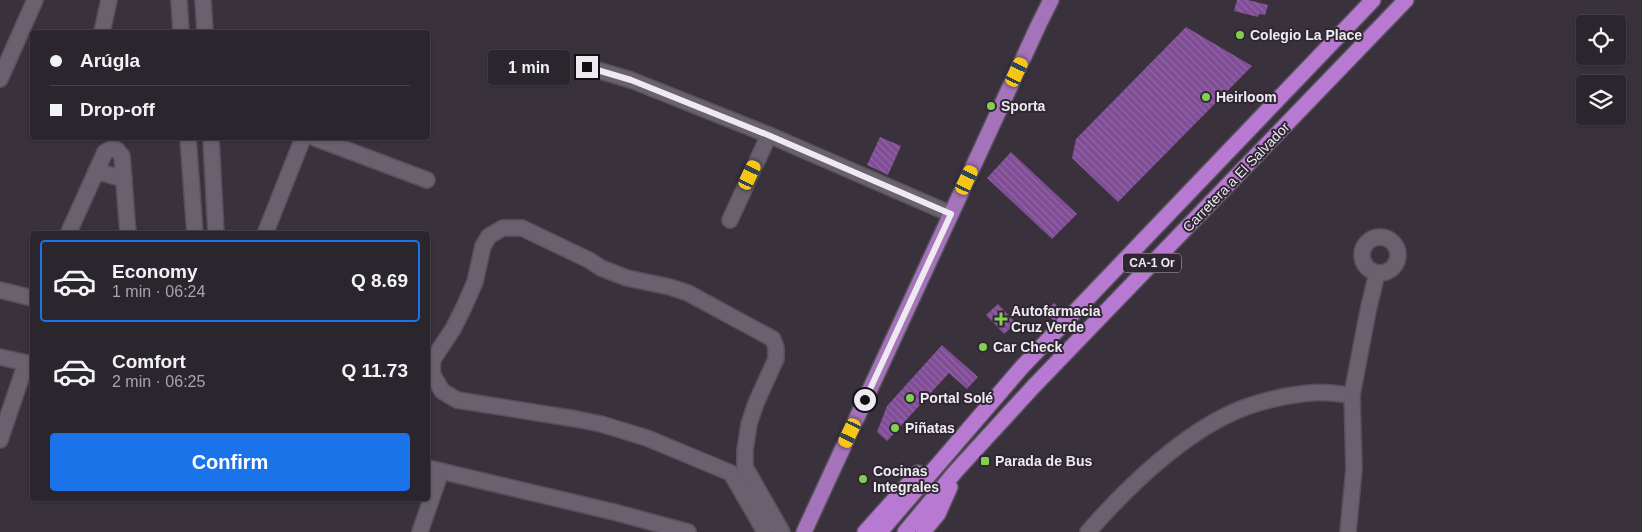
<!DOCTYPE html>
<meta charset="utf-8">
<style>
:root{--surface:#2b262e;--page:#37323a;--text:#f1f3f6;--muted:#a6a5aa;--line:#47434a;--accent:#1a73e8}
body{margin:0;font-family:Helvetica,sans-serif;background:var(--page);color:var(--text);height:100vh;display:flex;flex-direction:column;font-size:19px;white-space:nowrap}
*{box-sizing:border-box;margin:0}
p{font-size:16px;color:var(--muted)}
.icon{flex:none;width:28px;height:28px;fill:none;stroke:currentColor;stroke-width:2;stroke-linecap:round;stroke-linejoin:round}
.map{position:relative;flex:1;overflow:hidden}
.drawer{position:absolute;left:30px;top:231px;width:400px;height:270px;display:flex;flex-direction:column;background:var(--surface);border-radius:5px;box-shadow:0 1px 4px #0004,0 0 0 1px var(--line)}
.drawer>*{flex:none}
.guide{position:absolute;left:30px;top:30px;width:400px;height:110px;border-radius:5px;box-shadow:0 1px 4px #0004,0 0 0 1px var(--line);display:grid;align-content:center;height:110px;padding:0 20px;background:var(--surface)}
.fabs{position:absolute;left:1576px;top:15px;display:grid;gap:10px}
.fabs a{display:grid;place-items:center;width:50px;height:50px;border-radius:5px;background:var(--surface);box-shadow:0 1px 4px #0004,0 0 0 1px var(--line);font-size:25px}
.end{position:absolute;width:22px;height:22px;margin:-11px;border:6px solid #efeaf1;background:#111;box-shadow:0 0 0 2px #111}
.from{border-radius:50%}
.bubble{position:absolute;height:35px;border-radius:5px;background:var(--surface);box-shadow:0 1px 4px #0004,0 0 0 1px var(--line);font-size:16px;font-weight:600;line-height:35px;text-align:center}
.car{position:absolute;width:15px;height:30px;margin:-15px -8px;border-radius:6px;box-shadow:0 0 4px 1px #0007;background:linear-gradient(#f5c518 24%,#345 0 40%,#f5c518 0 76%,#345 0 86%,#f5c518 0)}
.guide b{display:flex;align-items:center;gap:18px;height:48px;font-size:19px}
.guide b+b{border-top:1px solid var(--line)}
.guide i{width:12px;height:12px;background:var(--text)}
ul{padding:9px 0 0;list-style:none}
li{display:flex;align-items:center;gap:15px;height:82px;margin:0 10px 8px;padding:0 10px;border:2px solid transparent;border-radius:5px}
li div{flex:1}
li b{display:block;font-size:19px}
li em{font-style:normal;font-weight:600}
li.current{border-color:var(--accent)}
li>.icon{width:45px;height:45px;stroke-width:1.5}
.primary-button{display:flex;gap:10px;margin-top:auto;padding:10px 20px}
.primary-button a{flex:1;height:58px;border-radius:5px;background:var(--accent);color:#fff;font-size:20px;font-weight:600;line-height:58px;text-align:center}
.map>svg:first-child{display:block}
.building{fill:url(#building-back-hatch)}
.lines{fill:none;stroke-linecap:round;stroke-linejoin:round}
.minor-casing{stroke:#575059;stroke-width:18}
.tertiary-casing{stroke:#575059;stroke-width:18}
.primary-casing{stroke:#575059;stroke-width:18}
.trunk-casing{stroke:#575059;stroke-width:18}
.minor{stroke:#69616d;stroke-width:15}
.tertiary{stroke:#69616d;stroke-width:15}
.primary{stroke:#a473b9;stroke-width:15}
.trunk{stroke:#b879d2;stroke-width:15}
.route{stroke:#efeaf1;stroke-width:6}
.poi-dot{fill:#82d04f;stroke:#2f2833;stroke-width:2}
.labels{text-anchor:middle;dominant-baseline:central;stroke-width:4;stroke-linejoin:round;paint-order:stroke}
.shield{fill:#2f2833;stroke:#b5b0b8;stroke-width:1}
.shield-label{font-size:12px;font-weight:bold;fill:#efeaf1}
.poi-label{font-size:14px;font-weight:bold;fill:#efeaf1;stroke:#2f2833;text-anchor:start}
.street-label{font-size:14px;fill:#efeaf1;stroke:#2f2833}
</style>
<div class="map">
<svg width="1642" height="532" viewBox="0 0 1642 532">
<defs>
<pattern id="building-back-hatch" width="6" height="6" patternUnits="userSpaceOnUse" patternTransform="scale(1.25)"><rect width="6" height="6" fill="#804d96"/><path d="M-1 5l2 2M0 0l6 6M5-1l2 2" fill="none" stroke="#9267a5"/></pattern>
</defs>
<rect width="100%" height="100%" fill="#39323d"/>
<g class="building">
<path d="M1237,0H1248L1268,5L1265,15L1259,14L1258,17L1234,11Z"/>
<path d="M1186,27L1252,66L1118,202L1072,158L1076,139Z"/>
<path d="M880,137L901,146L888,175L867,165Z"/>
<path d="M1011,152L1077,214L1052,239L987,178Z"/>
<path d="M1054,303L1063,313L1054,321L1045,312Z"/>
<path d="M998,304L1016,323L1004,334L986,315Z"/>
<path d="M942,345L978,377L967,389L949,373L887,441L877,432L887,406Z"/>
</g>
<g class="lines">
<defs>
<g id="minor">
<path d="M179,0L181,32"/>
<path d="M203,0L205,32"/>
<path d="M102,32L109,0"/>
<path d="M587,67L631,80L769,135L951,214"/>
<path d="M0,79L35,0"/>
<path d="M188,138L195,234"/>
<path d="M211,138L216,234"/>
<path d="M315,138L427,180"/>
<path d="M96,171L124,179"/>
<path d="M730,220L769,135"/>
<path d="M68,234L105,152L111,149L117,150L122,156L128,234"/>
<path d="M265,234L303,138"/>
<circle cx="1380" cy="255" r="18"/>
<path d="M0,290L32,298"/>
<path d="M0,440L26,363"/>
<path d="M420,532L441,471"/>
<path d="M765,532L731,473L647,438L601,424L576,419L457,400L442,391L434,377L432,371L433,359L453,329L464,307L475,282L483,246L489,236L503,228H522L589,260L601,268L627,278L670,287L688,293L773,339L776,348V359L756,403L749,424L745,450V467L782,532"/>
<path d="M1088,532C1128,486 1188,428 1246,407C1266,400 1288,395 1309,393C1323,391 1338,394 1352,395"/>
<path d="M1348,532L1354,469L1352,395L1368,311L1377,273"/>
</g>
<g id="tertiary">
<path d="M0,357L32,364"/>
<path d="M428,468L614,512L688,532"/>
</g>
<path id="primary" d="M804,532L1039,24L1051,0"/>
<g id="trunk">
<path d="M865,532L918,473"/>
<path d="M880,532L1022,367L1373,0"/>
<path d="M905,532L956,471L1034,386L1406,0"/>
<path d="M923,532L938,514L950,487"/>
</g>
</defs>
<use href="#minor" class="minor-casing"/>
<use href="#tertiary" class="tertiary-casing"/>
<use href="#primary" class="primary-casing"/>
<use href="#trunk" class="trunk-casing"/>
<use href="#minor" class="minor"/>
<use href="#tertiary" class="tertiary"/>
<use href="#primary" class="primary"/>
<use href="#trunk" class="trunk"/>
</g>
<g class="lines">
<path class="route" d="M587,67L631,80L768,135L951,214L865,400"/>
</g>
<g class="poi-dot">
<circle cx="1240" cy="35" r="5"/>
<circle cx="1206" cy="97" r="5"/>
<circle cx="991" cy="106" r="5"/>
<path d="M998.5 311.5h5v5h5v5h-5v5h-5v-5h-5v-5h5z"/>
<circle cx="983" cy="347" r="5"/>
<circle cx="910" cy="398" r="5"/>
<circle cx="895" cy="428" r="5"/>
<rect x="980" y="456" width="10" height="10" rx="2.5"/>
<circle cx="863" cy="479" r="5"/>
</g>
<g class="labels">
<rect class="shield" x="1123" y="253.5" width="58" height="19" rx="4"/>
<g class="shield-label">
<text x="1152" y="263">CA-1 Or</text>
</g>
<g class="poi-label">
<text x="1250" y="35">Colegio La Place</text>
<text x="1216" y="97">Heirloom</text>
<text x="1001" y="106">Sporta</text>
<text x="1011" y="311">Autofarmacia<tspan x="1011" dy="16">Cruz Verde</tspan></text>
<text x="993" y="347">Car Check</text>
<text x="920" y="398">Portal Solé</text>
<text x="905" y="428">Piñatas</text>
<text x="995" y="461">Parada de Bus</text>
<text x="873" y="471">Cocinas<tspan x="873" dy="16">Integrales</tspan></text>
</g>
<g class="street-label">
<text transform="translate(1236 177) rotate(-46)">Carretera a El Salvador</text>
</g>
</g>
</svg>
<div class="fabs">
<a><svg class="icon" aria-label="locate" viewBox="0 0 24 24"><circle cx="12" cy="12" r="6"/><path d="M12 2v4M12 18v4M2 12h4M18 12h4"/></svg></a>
<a><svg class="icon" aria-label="layers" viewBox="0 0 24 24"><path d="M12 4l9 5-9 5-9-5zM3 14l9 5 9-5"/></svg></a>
</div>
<i class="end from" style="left:865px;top:400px"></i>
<i class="end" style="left:587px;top:67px"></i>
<div class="bubble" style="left:488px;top:50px;width:82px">1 min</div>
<i class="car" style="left:1017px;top:72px;rotate:25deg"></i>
<i class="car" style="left:750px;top:175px;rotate:25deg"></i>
<i class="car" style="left:967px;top:180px;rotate:25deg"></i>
<i class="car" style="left:850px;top:433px;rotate:205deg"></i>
<div class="guide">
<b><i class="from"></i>Arúgla</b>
<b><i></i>Drop-off</b>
</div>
<section class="drawer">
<ul>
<li class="current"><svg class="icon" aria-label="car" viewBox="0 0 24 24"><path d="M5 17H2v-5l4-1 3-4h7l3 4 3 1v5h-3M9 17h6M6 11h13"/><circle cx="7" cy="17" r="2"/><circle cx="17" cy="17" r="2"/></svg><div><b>Economy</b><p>1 min · 06:24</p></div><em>Q 8.69</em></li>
<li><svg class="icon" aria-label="car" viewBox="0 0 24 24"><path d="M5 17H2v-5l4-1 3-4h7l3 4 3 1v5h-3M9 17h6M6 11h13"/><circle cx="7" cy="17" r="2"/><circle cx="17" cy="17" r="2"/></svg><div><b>Comfort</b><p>2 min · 06:25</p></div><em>Q 11.73</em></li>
</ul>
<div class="primary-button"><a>Confirm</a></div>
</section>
</div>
